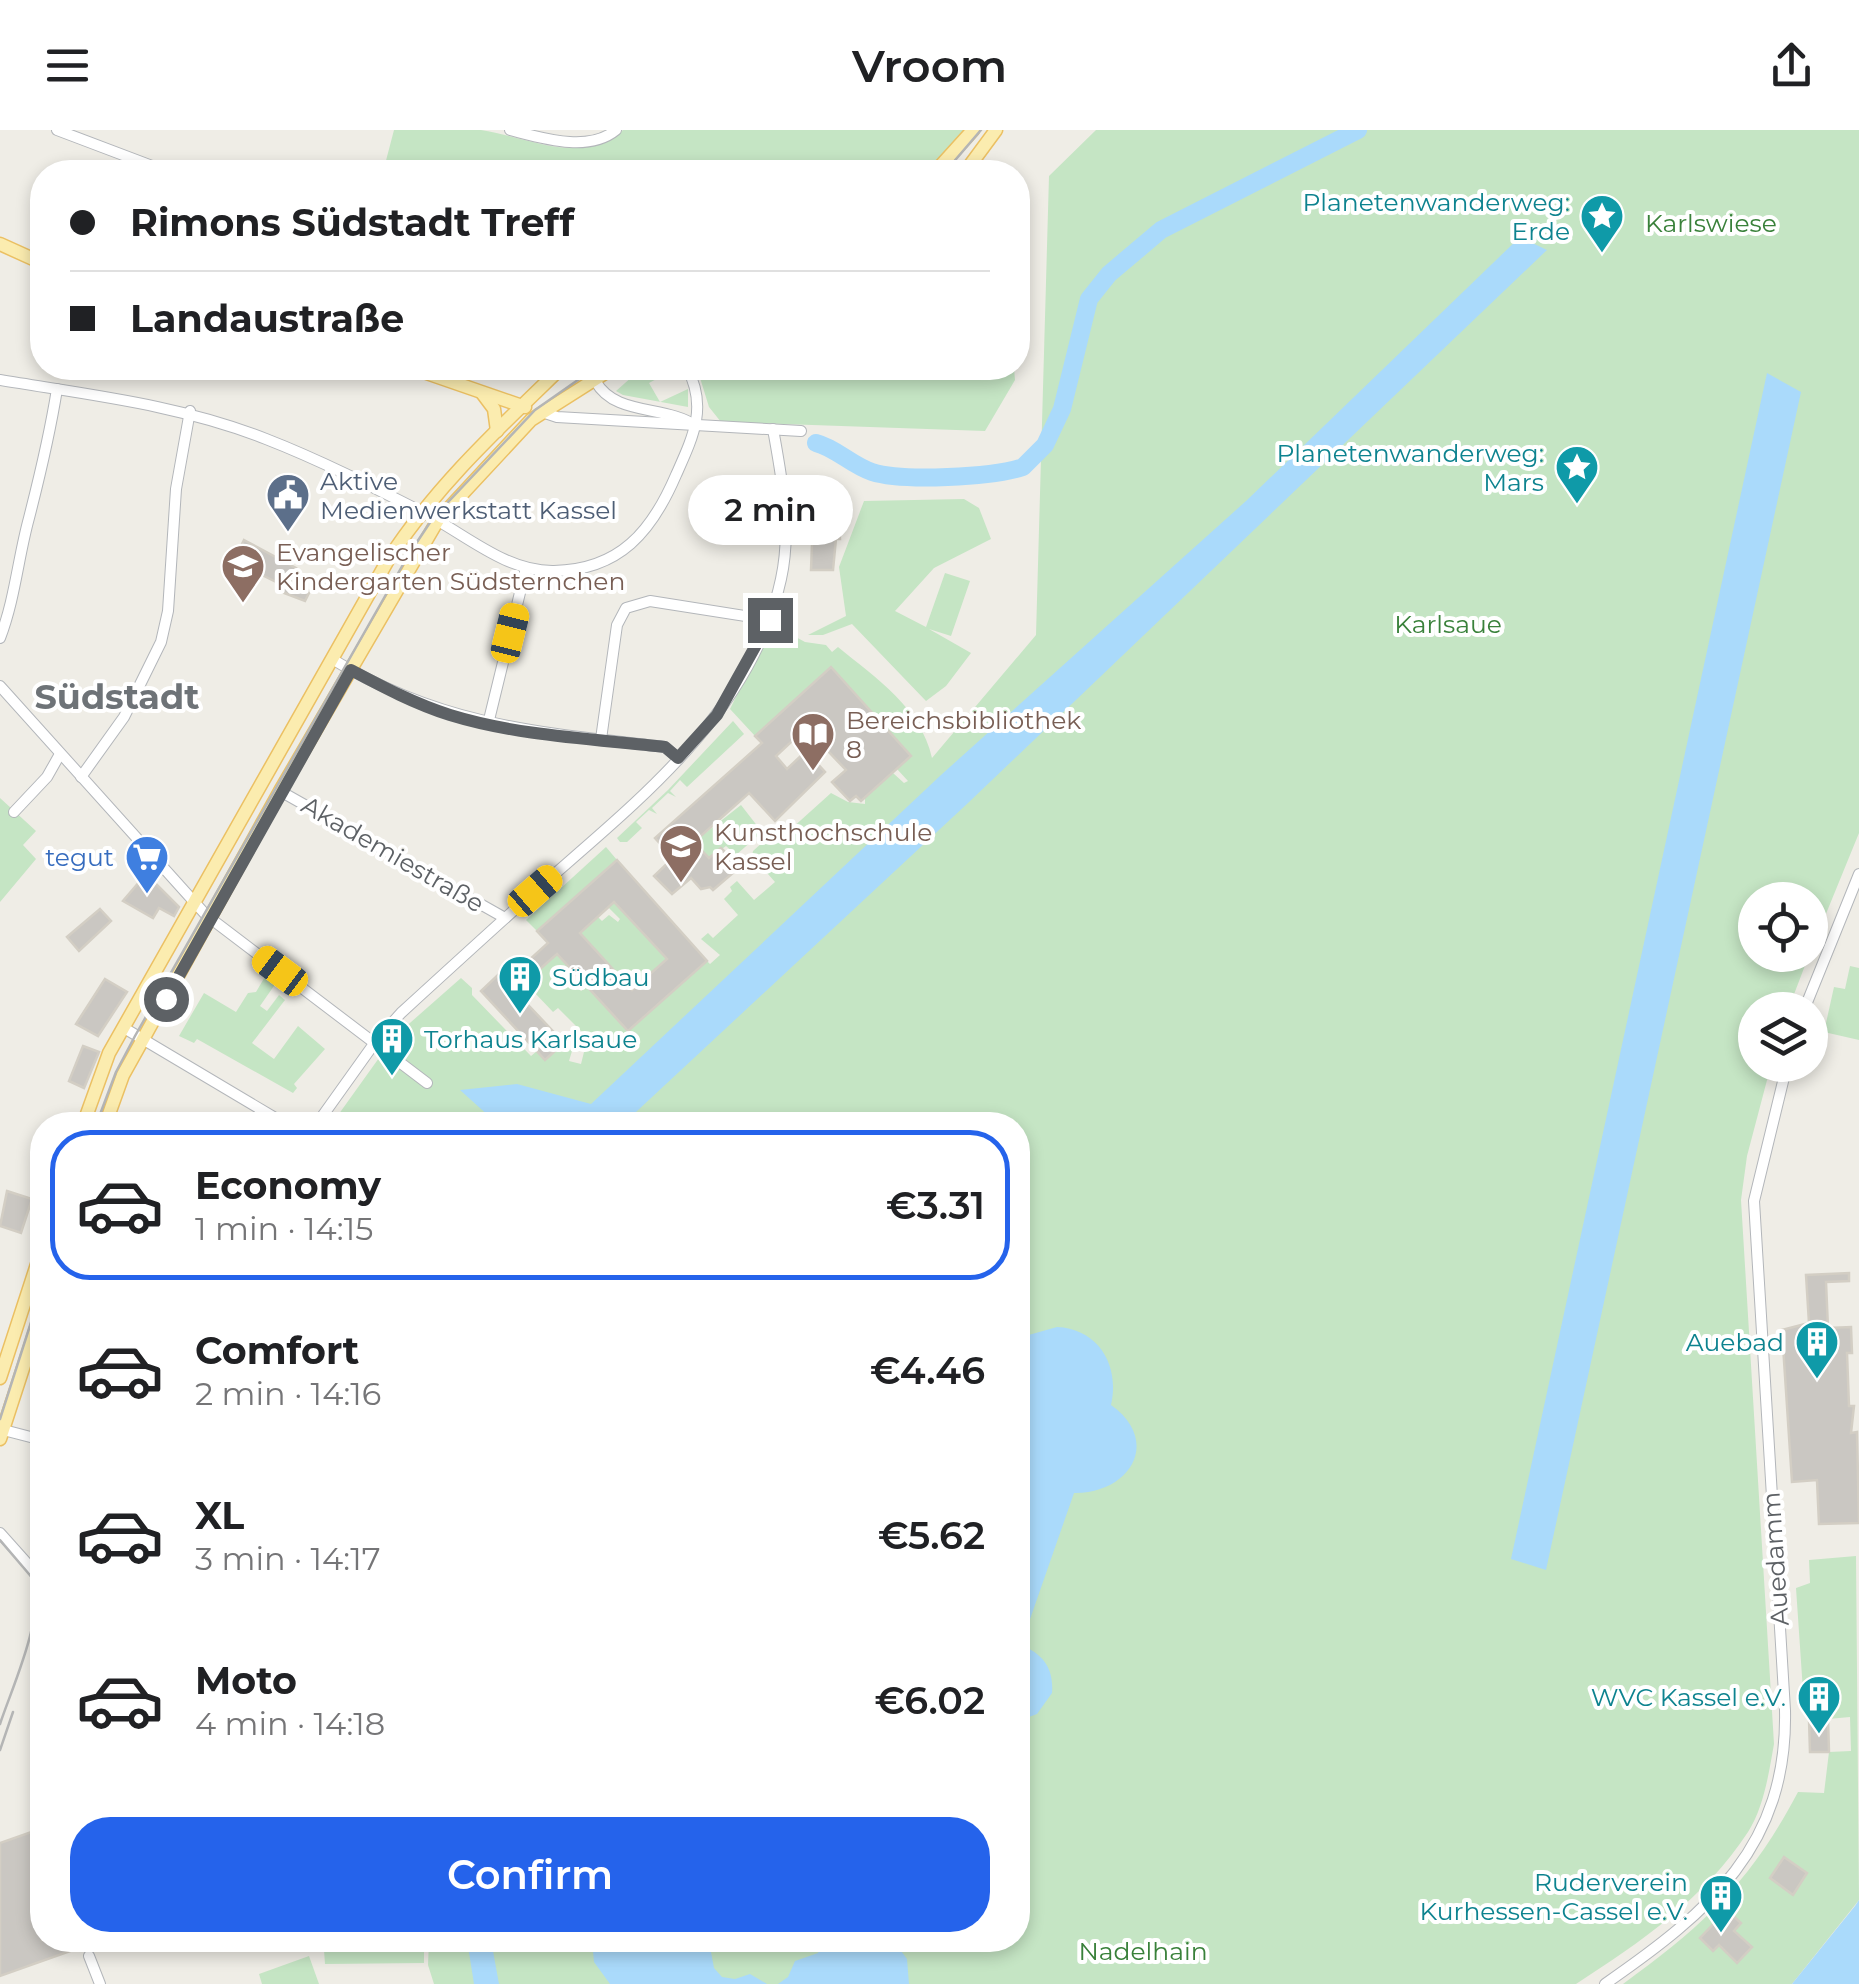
<!DOCTYPE html>
<meta charset="utf-8">
<style>
:root{--surface:#fff;--page:#f6f6f6;--text:#202124;--muted:#757577;--line:#e0e0e0;--accent:#2563eb}
body{margin:0;font-family:Montserrat,sans-serif;background:var(--page);color:var(--text);height:100vh;display:flex;flex-direction:column;font-size:38px;white-space:nowrap}
*{box-sizing:border-box;margin:0}
p{font-size:32px;color:var(--muted)}
.icon{flex:none;width:55px;height:55px;fill:none;stroke:currentColor;stroke-width:2;stroke-linecap:round;stroke-linejoin:round}
.map{position:relative;flex:1;overflow:hidden}
.side{position:absolute;left:30px;top:982px;width:1000px;height:840px;display:flex;flex-direction:column;background:var(--surface);border-radius:40px;box-shadow:0 5px 15px #0003}
.side>*{flex:none}
.hud{position:absolute;left:30px;top:30px;width:1000px;height:220px;border-radius:40px;box-shadow:0 5px 15px #0003;display:grid;align-content:center;height:220px;padding:0 40px;background:var(--surface)}
.buttons{position:absolute;left:1738px;top:752px;display:grid;gap:20px}
.buttons a{display:grid;place-items:center;width:90px;height:90px;border-radius:50%;background:var(--surface);box-shadow:0 5px 15px #0003;font-size:50px}
.end{position:absolute;width:45px;height:45px;margin:-22px;border:12px solid #5d6165;background:#fff;box-shadow:0 0 0 5px #fff}
.from{border-radius:50%}
.bubble{position:absolute;height:70px;border-radius:35px;background:var(--surface);box-shadow:0 5px 15px #0003;font-size:32px;font-weight:600;line-height:70px;text-align:center}
.car{position:absolute;width:30px;height:60px;margin:-30px -15px;border-radius:12px;box-shadow:0 0 8px 2px #0007;background:linear-gradient(#f5c518 24%,#345 0 40%,#f5c518 0 76%,#345 0 86%,#f5c518 0)}
.hud b{display:flex;align-items:center;gap:35px;height:95px;font-size:38px}
.hud b+b{border-top:2px solid var(--line)}
.hud i{width:25px;height:25px;background:var(--text)}
ul{padding:18px 0 0;list-style:none}
li{display:flex;align-items:center;gap:30px;height:150px;margin:0 20px 15px;padding:0 20px;border:5px solid transparent;border-radius:40px}
li div{flex:1}
li b{display:block;font-size:38px}
li em{font-style:normal;font-weight:600}
li.on{border-color:var(--accent)}
li>.icon{width:90px;height:90px;stroke-width:1.5}
.action{display:flex;gap:20px;margin-top:auto;padding:20px 40px}
.action a{flex:1;height:115px;border-radius:40px;background:var(--accent);color:#fff;font-size:40px;font-weight:600;line-height:115px;text-align:center}
header{display:flex;justify-content:space-between;align-items:center;height:130px;padding:0 40px;background:var(--surface);font-size:45px;font-weight:600}
.map>svg:first-child{display:block}
.green{fill:#c5e5c4}
.water{fill:#aadafb}
.lines{fill:none;stroke-linecap:round;stroke-linejoin:round}
.river{stroke:#aadafb;stroke-width:18}
.building{fill:#cac7c2;stroke:#d3cec4;stroke-width:2.5;fill-rule:evenodd}
.minor-casing{stroke:#b3b6ba;stroke-width:12}
.major-casing{stroke:#ebc063;stroke-width:15}
.minor{stroke:#fff;stroke-width:10}
.major{stroke:#fbecaf;stroke-width:12}
.tram{stroke:#b4b5b5;stroke-width:2.5}
.route{stroke:#5d6165;stroke-width:12}
.labels{text-anchor:middle;dominant-baseline:central;stroke-width:8;stroke-linejoin:round;paint-order:stroke}
.culture-label{font-size:25px;fill:#0d838f;stroke:#fff;text-anchor:end}
.park-label{font-size:25px;fill:#39813a;stroke:#fff}
.service-label{font-size:25px;fill:#4e5e75;stroke:#fff;text-anchor:start}
.education-label{font-size:25px;fill:#785e54;stroke:#fff;text-anchor:start}
.street-label{font-size:25px;fill:#5d6165;stroke:#fff}
.shop-label{font-size:25px;fill:#366cbe;stroke:#fff;text-anchor:end}
.district-label{font-size:35px;font-weight:bold;fill:#6e7377;stroke:#fff}
</style>
<header><svg class="icon" aria-label="menu" viewBox="0 0 24 24"><path d="M4 6h16M4 12h16M4 18h16"/></svg>Vroom<svg class="icon" aria-label="share" viewBox="0 0 24 24"><path d="M12 15V3M7 8l5-5 5 5M5 13v7h14v-7"/></svg></header>
<div class="map">
<svg width="1859" height="1854" viewBox="0 0 1859 1854">
<rect width="100%" height="100%" fill="#efede6"/>
<g class="green">
<path d="M394,0C422,0 453,0 481,0C528,7 582,37 623,0H964L951,19L921,42H383Z"/>
<path d="M1096,0H1859V703L1810,823V770H1755V825H1809L1788,880H1755V935H1771L1747,1026L1741,1070L1774,1614C1769,1642 1764,1677 1748,1702C1705,1768 1641,1812 1576,1854H434L428,1835L429,1810H1018V995H331L394,907L461,848L472,858V865L531,926L537,921L546,930L564,913L572,921L569,931L581,934L584,922L575,912L583,903L558,878L553,882L533,861L523,869L515,861L557,824L576,844L570,849L581,861L587,857L628,901L707,831L710,834L720,825L701,809L708,803L713,808L738,785L724,769L732,761L730,757L737,751L754,770L775,752L752,726L753,721L784,693L791,699L831,663L848,672L865,674V668L893,643L904,653L908,651L897,639L911,626L831,538L755,606L730,579L772,494L805,512L826,515L832,522L838,517C877,549 921,578 932,628L1036,505L1049,46Z"/>
<path d="M642,238H677L649,253L660,272L688,259V277L623,265L616,261Z"/>
<path d="M697,238H1014L1015,250L985,301L756,293L721,292L709,277Z"/>
<path d="M964,369L979,378L991,409L934,438L895,481L926,497L945,443L970,451L951,506L929,499L971,523L946,556L926,571L852,494L823,505H808L846,486L839,437L864,371Z"/>
<path d="M733,591L744,604L687,657L680,650L670,661L676,667L668,663L652,678L657,684L649,680L636,692L642,698L627,712H620L617,708L668,660Z"/>
<path d="M0,668L36,701L23,715L36,729L0,772Z"/>
<path d="M741,675L762,702L736,725L726,716L709,728L694,712Z"/>
<path d="M606,717L617,730L537,801L526,790Z"/>
<path d="M614,772L667,829L632,860L580,803L597,786L602,791L609,785L618,792L620,789L608,777Z"/>
<path d="M1850,836L1859,838V910L1824,902L1834,857L1845,859Z"/>
<path d="M266,845L276,853L260,876L267,881L279,865L285,870L252,913L274,929L298,896L325,919L294,954L297,958L293,963L197,909L194,913L179,906L204,863L236,882L248,863L256,862Z"/>
<path d="M1856,1426L1859,1770L1792,1854H1623C1705,1794 1750,1753 1798,1662L1824,1663L1829,1622L1851,1621L1850,1587L1828,1589L1826,1562L1803,1561L1796,1458L1810,1453L1809,1430Z"/>
<path d="M318,1810H424V1833L325,1834L324,1820L318,1819Z"/>
<path d="M309,1826L319,1854H262L259,1844Z"/>
</g>
<g class="water">
<path d="M1520,107L1547,120L968,673L622,995H540L502,985L491,988L460,960L517,954L591,974L941,645L1246,371Z"/>
<path d="M1767,243L1801,262L1546,1440L1511,1429Z"/>
<path d="M1057,1197C1099,1199 1120,1236 1111,1275C1162,1311 1130,1364 1074,1363L1021,1515C1043,1524 1054,1538 1052,1563L1037,1584L1018,1591V1208Z"/>
<path d="M1859,1770V1854H1792L1855,1776Z"/>
<path d="M467,1810H491L499,1854H474Z"/>
<path d="M592,1810H691L711,1822L714,1838L722,1847L735,1849L750,1844L767,1854H610L594,1832Z"/>
<path d="M823,1810H893L907,1829L909,1854H778L788,1847L795,1831L818,1823Z"/>
</g>
<g class="lines">
<path class="river" d="M816,313C836,318 851,335 872,342C903,352 992,347 1023,337L1045,315L1062,279L1089,169L1109,144L1161,100L1358,0"/>
</g>
<g class="building">
<path d="M814,361L838,366L843,394H839L840,409H836L833,440H811Z"/>
<path d="M244,410L296,438L290,450L310,461L305,471L279,461L282,455L256,442L259,435L237,424Z"/>
<path d="M831,537L911,626L861,671L856,666L850,671L832,652L846,640L806,598L776,626L787,639L806,621L825,642L775,691L749,663L694,712L709,728L721,718L740,737L713,760L710,757L701,759L691,748L672,764L654,746L673,728L655,708L762,613L755,606Z"/>
<path d="M617,730L707,831L628,901L557,824L515,861L564,913L545,930L481,861L499,844L506,851L548,813L537,801ZM614,772L667,829L632,860L580,803Z"/>
<path d="M146,744L179,777L174,786L159,778L153,788L123,771Z"/>
<path d="M100,779L111,791L79,821L67,807Z"/>
<path d="M105,849L127,862L98,906L76,894Z"/>
<path d="M83,916L99,922L84,958L69,951Z"/>
<path d="M7,1061L32,1069L21,1103L0,1096Z"/>
<path d="M1849,1143V1151L1826,1152L1828,1198L1851,1197L1852,1223H1847L1849,1276H1854L1851,1303L1857,1302L1859,1393L1819,1394L1817,1350L1792,1352L1782,1200L1809,1193L1806,1145Z"/>
<path d="M1828,1588L1829,1622H1810L1809,1589Z"/>
<path d="M34,1701L42,1725V1810H73L76,1819L0,1846V1713Z"/>
<path d="M1784,1727L1807,1743L1793,1765L1770,1748Z"/>
<path d="M1727,1780L1741,1793L1734,1801L1752,1817L1737,1833L1719,1815L1713,1821L1700,1808Z"/>
</g>
<g class="lines">
<defs>
<g id="minor">
<path d="M57,0L168,42"/>
<path d="M510,0C542,8 588,23 616,0"/>
<path d="M0,250C90,265 181,275 266,309C320,330 373,357 424,383C465,404 506,442 554,441C620,440 652,401 676,345C693,307 708,277 687,238"/>
<path d="M596,252C615,286 666,275 696,296"/>
<path d="M542,282L557,287L801,301"/>
<path d="M0,508C15,469 18,428 29,388C40,345 50,303 57,259"/>
<path d="M332,529C441,596 542,603 665,617L678,628"/>
<path d="M0,556L206,785L427,953"/>
<path d="M488,594L526,438"/>
<path d="M601,609L617,495L626,478L650,471L770,490"/>
<path d="M81,647L124,587L161,512L168,481L176,359L190,281"/>
<path d="M280,661L505,788"/>
<path d="M14,682L47,647L60,624"/>
<path d="M1804,880L1859,744"/>
<path d="M124,898L287,995"/>
<path d="M316,995L376,911L401,883C448,840 495,797 542,755C638,671 753,581 781,449C792,399 782,349 773,299"/>
<path d="M0,1299L42,1310"/>
<path d="M0,1403L42,1450"/>
<path d="M89,1826L100,1854"/>
<path d="M1605,1854C1709,1782 1788,1716 1785,1580L1754,1071L1787,935"/>
</g>
<g id="major">
<path d="M935,42L973,0"/>
<path d="M965,42L996,0"/>
<path d="M0,114L42,133"/>
<path d="M412,238L525,277"/>
<path d="M482,263L494,279L497,301"/>
<path d="M83,995L109,923L388,430C435,357 499,298 561,238"/>
<path d="M105,995L123,945L142,911L280,661L438,390L531,290L613,238"/>
<path d="M0,1248L42,1119"/>
<path d="M0,1309L42,1180"/>
</g>
</defs>
<use href="#minor" class="minor-casing"/>
<use href="#major" class="major-casing"/>
<use href="#minor" class="minor"/>
<use href="#major" class="major"/>
<g class="tram">
<path d="M945,42L981,0"/>
<path d="M96,995L116,942L135,906L409,424L433,388L535,280L595,238"/>
<path d="M0,1289L42,1158"/>
<path d="M0,1410L40,1457"/>
<path d="M0,1594C12,1557 48,1481 31,1446"/>
<path d="M0,1620L13,1582"/>
</g>
</g>
<g class="lines">
<path class="route" d="M166,869L351,540C383,557 415,574 450,585C518,606 595,609 665,617L678,628L717,585L770,490"/>
</g>
<defs>
<symbol id="sight-pin" viewBox="-11 -11 22 30"><path d="M0 17L-7.5 6A9.5 9.5 0 1 1 7.5 6Z" fill="#0f9aa8" stroke="#fff"/><path d="M0-6L1.8-2.2L6-1.7L2.9 1.2L3.7 5.4L0 3.3L-3.7 5.4L-2.9 1.2L-6-1.7L-1.8-2.2Z" fill="#fff"/></symbol>
<symbol id="civic-pin" viewBox="-11 -11 22 30"><path d="M0 17L-7.5 6A9.5 9.5 0 1 1 7.5 6Z" fill="#5c6f8a" stroke="#fff"/><path d="M-.6-6.5H3V-4.5H.6V-3L4-1V1h2V6H-6V1h2V-1L-.6-3ZM-1.2 2.5V6h2.4V2.5Z" fill="#fff"/></symbol>
<symbol id="school-pin" viewBox="-11 -11 22 30"><path d="M0 17L-7.5 6A9.5 9.5 0 1 1 7.5 6Z" fill="#8d6e63" stroke="#fff"/><path d="M0-5L7-2L0 1L-7-2ZM-4 1L0 2.5L4 1V4Q0 6-4 4Z" fill="#fff"/></symbol>
<symbol id="library-pin" viewBox="-11 -11 22 30"><path d="M0 17L-7.5 6A9.5 9.5 0 1 1 7.5 6Z" fill="#8d6e63" stroke="#fff"/><path d="M-6-4Q-3-5.5-.7-3.5V5Q-3 3-6 4ZM6-4Q3-5.5 .7-3.5V5Q3 3 6 4Z" fill="#fff"/></symbol>
<symbol id="university-pin" viewBox="-11 -11 22 30"><path d="M0 17L-7.5 6A9.5 9.5 0 1 1 7.5 6Z" fill="#8d6e63" stroke="#fff"/><path d="M0-5L7-2L0 1L-7-2ZM-4 1L0 2.5L4 1V4Q0 6-4 4Z" fill="#fff"/></symbol>
<symbol id="supermarket-pin" viewBox="-11 -11 22 30"><path d="M0 17L-7.5 6A9.5 9.5 0 1 1 7.5 6Z" fill="#3f7fe0" stroke="#fff"/><path d="M-6-5.5h2.5l.6 2H6L4.5 2H-2.5L-4.4-4H-6ZM-1.5 3.2a1.3 1.3 0 1 0 .1 0ZM3 3.2a1.3 1.3 0 1 0 .1 0Z" fill="#fff"/></symbol>
<symbol id="building-pin" viewBox="-11 -11 22 30"><path d="M0 17L-7.5 6A9.5 9.5 0 1 1 7.5 6Z" fill="#0f9aa8" stroke="#fff"/><path d="M-4-6H4V6H1V3H-1V6H-4ZM-2.5-4.3h1.7v1.8h-1.7ZM.8-4.3h1.7v1.8H.8ZM-2.5-1h1.7V.8h-1.7ZM.8-1h1.7V.8H.8Z" fill="#fff"/></symbol>
</defs>
<g fill-rule="evenodd">
<use href="#sight-pin" x="1577" y="61" width="50" height="68"/>
<use href="#sight-pin" x="1552" y="312" width="50" height="68"/>
<use href="#civic-pin" x="263" y="340" width="50" height="68"/>
<use href="#school-pin" x="218" y="411" width="50" height="68"/>
<use href="#library-pin" x="788" y="579" width="50" height="68"/>
<use href="#university-pin" x="656" y="691" width="50" height="68"/>
<use href="#supermarket-pin" x="122" y="702" width="50" height="68"/>
<use href="#building-pin" x="495" y="822" width="50" height="68"/>
<use href="#building-pin" x="367" y="884" width="50" height="68"/>
<use href="#building-pin" x="1792" y="1187" width="50" height="68"/>
<use href="#building-pin" x="1794" y="1542" width="50" height="68"/>
<use href="#building-pin" x="1696" y="1741" width="50" height="68"/>
</g>
<g class="labels">
<g class="culture-label">
<text x="1570" y="72">Planetenwanderweg:<tspan x="1570" dy="29">Erde</tspan></text>
<text x="1544" y="323">Planetenwanderweg:<tspan x="1544" dy="29">Mars</tspan></text>
<text x="552" y="847" text-anchor="start">Südbau</text>
<text x="424" y="909" text-anchor="start">Torhaus Karlsaue</text>
<text x="1784" y="1212">Auebad</text>
<text x="1786" y="1567">WVC Kassel e.V.</text>
<text x="1688" y="1752">Ruderverein<tspan x="1688" dy="29">Kurhessen-Cassel e.V.</tspan></text>
</g>
<g class="park-label">
<text x="1711" y="93">Karlswiese</text>
<text x="1448" y="494">Karlsaue</text>
<text x="1143" y="1821">Nadelhain</text>
</g>
<g class="service-label">
<text x="320" y="351">Aktive<tspan x="320" dy="29">Medienwerkstatt Kassel</tspan></text>
</g>
<g class="education-label">
<text x="276" y="422">Evangelischer<tspan x="276" dy="29">Kindergarten Südsternchen</tspan></text>
<text x="846" y="590">Bereichsbibliothek<tspan x="846" dy="29">8</tspan></text>
<text x="714" y="702">Kunsthochschule<tspan x="714" dy="29">Kassel</tspan></text>
</g>
<g class="street-label">
<text transform="translate(393 724) rotate(30)">Akademiestraße</text>
<text transform="translate(1775 1429) rotate(-94)">Auedamm</text>
</g>
<g class="shop-label">
<text x="114" y="727">tegut</text>
</g>
<g class="district-label">
<text x="117" y="566">Südstadt</text>
</g>
</g>
</svg>
<div class="buttons">
<a><svg class="icon" aria-label="locate" viewBox="0 0 24 24"><circle cx="12" cy="12" r="6"/><path d="M12 2v4M12 18v4M2 12h4M18 12h4"/></svg></a>
<a><svg class="icon" aria-label="layers" viewBox="0 0 24 24"><path d="M12 4l9 5-9 5-9-5zM3 14l9 5 9-5"/></svg></a>
</div>
<i class="end from" style="left:166px;top:869px"></i>
<i class="end" style="left:770px;top:490px"></i>
<div class="bubble" style="left:688px;top:345px;width:165px">2 min</div>
<i class="car" style="left:510px;top:503px;rotate:14deg"></i>
<i class="car" style="left:535px;top:761px;rotate:49deg"></i>
<i class="car" style="left:280px;top:841px;rotate:307deg"></i>
<div class="hud">
<b><i class="from"></i>Rimons Südstadt Treff</b>
<b><i></i>Landaustraße</b>
</div>
<section class="side">
<ul>
<li class="on"><svg class="icon" aria-label="car" viewBox="0 0 24 24"><path d="M5 17H2v-5l4-1 3-4h7l3 4 3 1v5h-3M9 17h6M6 11h13"/><circle cx="7" cy="17" r="2"/><circle cx="17" cy="17" r="2"/></svg><div><b>Economy</b><p>1 min · 14:15</p></div><em>€3.31</em></li>
<li><svg class="icon" aria-label="car" viewBox="0 0 24 24"><path d="M5 17H2v-5l4-1 3-4h7l3 4 3 1v5h-3M9 17h6M6 11h13"/><circle cx="7" cy="17" r="2"/><circle cx="17" cy="17" r="2"/></svg><div><b>Comfort</b><p>2 min · 14:16</p></div><em>€4.46</em></li>
<li><svg class="icon" aria-label="car" viewBox="0 0 24 24"><path d="M5 17H2v-5l4-1 3-4h7l3 4 3 1v5h-3M9 17h6M6 11h13"/><circle cx="7" cy="17" r="2"/><circle cx="17" cy="17" r="2"/></svg><div><b>XL</b><p>3 min · 14:17</p></div><em>€5.62</em></li>
<li><svg class="icon" aria-label="car" viewBox="0 0 24 24"><path d="M5 17H2v-5l4-1 3-4h7l3 4 3 1v5h-3M9 17h6M6 11h13"/><circle cx="7" cy="17" r="2"/><circle cx="17" cy="17" r="2"/></svg><div><b>Moto</b><p>4 min · 14:18</p></div><em>€6.02</em></li>
</ul>
<div class="action"><a>Confirm</a></div>
</section>
</div>
